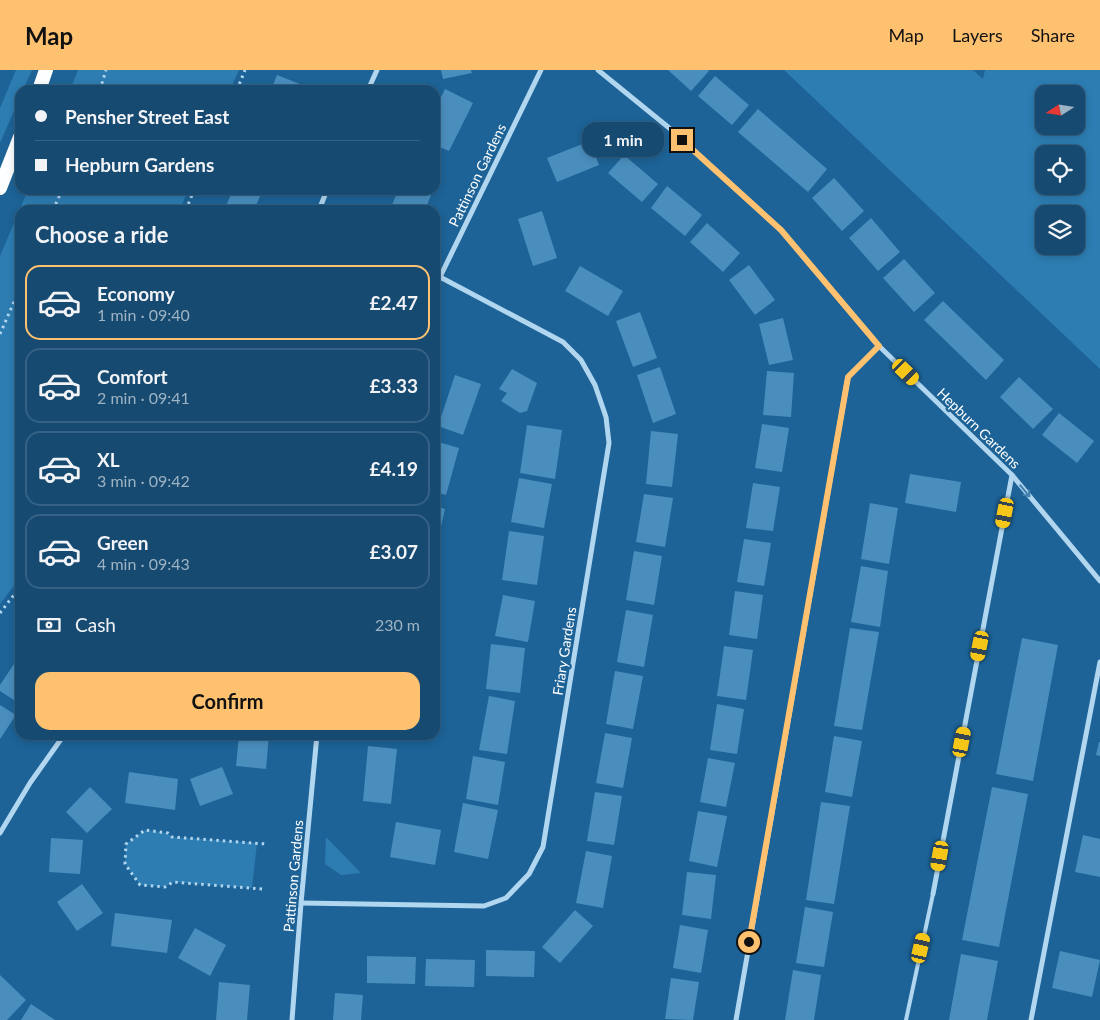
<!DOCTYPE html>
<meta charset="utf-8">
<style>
:root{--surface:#164a71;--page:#235479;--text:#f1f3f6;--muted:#9eb3c3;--line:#356284;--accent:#fec170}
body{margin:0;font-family:Lato,sans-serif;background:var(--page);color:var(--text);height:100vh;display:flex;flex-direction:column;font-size:19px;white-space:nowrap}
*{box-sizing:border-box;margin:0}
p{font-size:16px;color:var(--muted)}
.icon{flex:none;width:28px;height:28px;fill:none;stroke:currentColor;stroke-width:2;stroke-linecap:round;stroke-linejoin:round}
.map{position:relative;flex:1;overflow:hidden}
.panel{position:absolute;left:15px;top:135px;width:425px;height:535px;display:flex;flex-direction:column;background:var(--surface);border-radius:15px;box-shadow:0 2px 8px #0003,0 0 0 1px var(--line)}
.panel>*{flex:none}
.guide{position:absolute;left:15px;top:15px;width:425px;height:110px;border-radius:15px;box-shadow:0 2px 8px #0003,0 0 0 1px var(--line);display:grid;align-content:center;height:110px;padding:0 20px;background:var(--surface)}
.needle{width:32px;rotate:258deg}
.controls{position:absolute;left:1035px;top:15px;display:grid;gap:10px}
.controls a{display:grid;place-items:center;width:50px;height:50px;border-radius:10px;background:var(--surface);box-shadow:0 2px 8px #0003,0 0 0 1px var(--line);font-size:25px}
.end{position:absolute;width:22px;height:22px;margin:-11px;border:6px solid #fec170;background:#111;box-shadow:0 0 0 2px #111}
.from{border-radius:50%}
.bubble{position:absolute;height:35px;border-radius:15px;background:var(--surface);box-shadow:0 2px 8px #0003,0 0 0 1px var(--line);font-size:16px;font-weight:700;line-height:35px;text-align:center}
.car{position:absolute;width:15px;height:30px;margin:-15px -8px;border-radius:6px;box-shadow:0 0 4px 1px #0007;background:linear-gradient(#f5c518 24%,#345 0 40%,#f5c518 0 76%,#345 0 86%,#f5c518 0)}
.guide b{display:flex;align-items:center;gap:18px;height:48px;font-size:19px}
.guide b+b{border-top:1px solid var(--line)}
.guide i{width:12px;height:12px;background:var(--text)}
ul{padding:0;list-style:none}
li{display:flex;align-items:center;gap:15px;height:75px;margin:0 10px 8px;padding:0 10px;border:2px solid var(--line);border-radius:15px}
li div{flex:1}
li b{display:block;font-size:19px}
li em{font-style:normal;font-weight:700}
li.selected{border-color:var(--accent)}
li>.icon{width:45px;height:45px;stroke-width:1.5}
h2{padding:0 20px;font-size:22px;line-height:60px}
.pay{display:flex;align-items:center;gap:12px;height:55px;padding:0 20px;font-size:19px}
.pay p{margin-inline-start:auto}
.primary-button{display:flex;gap:10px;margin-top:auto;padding:10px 20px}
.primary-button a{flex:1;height:58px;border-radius:15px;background:var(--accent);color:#111;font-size:20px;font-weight:700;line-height:58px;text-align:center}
header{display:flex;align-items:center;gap:30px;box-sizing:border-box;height:70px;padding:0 25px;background:var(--accent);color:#111}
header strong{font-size:24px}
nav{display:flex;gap:28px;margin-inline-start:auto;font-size:18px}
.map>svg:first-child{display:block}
.green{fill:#2d7db2;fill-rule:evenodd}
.building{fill:#4a8ebe}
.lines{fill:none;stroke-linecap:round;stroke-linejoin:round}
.path{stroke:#b1d6ef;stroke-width:3;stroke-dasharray:2.5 4;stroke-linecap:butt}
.service{stroke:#b1d6ef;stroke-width:4}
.minor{stroke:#b1d6ef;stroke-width:5}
.trunk{stroke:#fcfeff;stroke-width:14}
.oneway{stroke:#4280ad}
.route{stroke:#fec170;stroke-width:6}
.labels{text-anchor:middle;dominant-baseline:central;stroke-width:4.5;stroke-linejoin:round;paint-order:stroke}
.street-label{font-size:14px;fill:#fff;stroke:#1d6397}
</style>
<header>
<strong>Map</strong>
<nav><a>Map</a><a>Layers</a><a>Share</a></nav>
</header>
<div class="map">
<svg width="1100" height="950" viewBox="0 0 1100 950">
<rect width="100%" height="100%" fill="#1d6397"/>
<g class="green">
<path d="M16,0H32L23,20H20V27L0,73V38Z"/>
<path d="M78,0H239L230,20H70Z"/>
<path d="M784,0H973L983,9L985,0H1100V299ZM1044,24H1076V56H1044ZM1044,84H1076V116H1044ZM1044,144H1076V176H1044Z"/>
<path d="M28,120H188L180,140H20V508L0,534V186Z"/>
<path d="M145,760L168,763L172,767L257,773L252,818L173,812L165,817L140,815L125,794L126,774Z"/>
<path d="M326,767L361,803L341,805L325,794Z"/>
</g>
<g class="building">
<path d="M441,0H471L472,3L443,9Z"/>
<path d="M668,0H708L709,1L691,21Z"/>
<path d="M277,5L305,16L303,20H271Z"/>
<path d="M715,6L749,35L732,55L698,26Z"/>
<path d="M445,19L473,33L449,81L435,75V39Z"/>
<path d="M758,39L827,99L808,122L738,62Z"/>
<path d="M590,71L599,95L557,112L547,88Z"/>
<path d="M624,85L658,114L642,132L608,103Z"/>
<path d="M834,108L864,141L842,161L812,128Z"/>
<path d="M667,116L702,145L685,166L651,138Z"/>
<path d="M233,120H258L262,122L254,140H224Z"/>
<path d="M398,120H433L425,140H404L392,135Z"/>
<path d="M542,141L557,188L533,196L518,149Z"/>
<path d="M871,148L900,182L878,201L849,168Z"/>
<path d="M707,153L740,183L723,202L690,172Z"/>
<path d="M904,189L935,223L914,242L883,208Z"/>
<path d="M749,195L775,230L755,245L729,210Z"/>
<path d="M580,196L623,221L608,246L565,221Z"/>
<path d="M943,231L1004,290L986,310L924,250Z"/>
<path d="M640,242L657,288L633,297L616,251Z"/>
<path d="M783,248L793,290L769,295L759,254Z"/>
<path d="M660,297L676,344L653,353L637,305Z"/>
<path d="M512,299L537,313L527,341L520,343L501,331L507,323L499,319Z"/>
<path d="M767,301L794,303L791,347L763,345Z"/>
<path d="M455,305L481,314L463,365L438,356Z"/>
<path d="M1019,307L1053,339L1033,359L1000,327Z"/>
<path d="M1059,343L1094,371L1077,393L1042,365Z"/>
<path d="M762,354L789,358L782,402L755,398Z"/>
<path d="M527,355L562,360L555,409L520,403Z"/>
<path d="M651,361L678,364L672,417L646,414Z"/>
<path d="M435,371L459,378L446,425L435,422Z"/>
<path d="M910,404L961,412L956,442L905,433Z"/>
<path d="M519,408L552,414L544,458L511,452Z"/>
<path d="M753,413L780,417L773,461L746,458Z"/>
<path d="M644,424L673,428L665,477L636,472Z"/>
<path d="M870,433L898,438L889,494L861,489Z"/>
<path d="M435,436L445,439L436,478H435Z"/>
<path d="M509,461L544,466L537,515L502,510Z"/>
<path d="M744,469L771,473L764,516L737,512Z"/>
<path d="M634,481L662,486L654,535L626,530Z"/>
<path d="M861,496L888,501L880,557L851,552Z"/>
<path d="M735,521L763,525L757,569L729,565Z"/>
<path d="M503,525L535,531L528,572L495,566Z"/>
<path d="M626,540L653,545L644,597L617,592Z"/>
<path d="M850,558L879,562L862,660L834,656Z"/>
<path d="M1022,568L1058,575L1033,711L996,704Z"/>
<path d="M491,574L525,578L520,623L486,619Z"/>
<path d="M724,576L753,580L746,630L717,626Z"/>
<path d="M20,585V634L0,621V615Z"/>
<path d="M615,601L643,606L633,659L606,654Z"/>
<path d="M489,626L515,631L507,684L479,680Z"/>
<path d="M717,634L744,639L737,684L710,680Z"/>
<path d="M0,635L16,645L0,669Z"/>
<path d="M605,663L632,668L623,718L596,713Z"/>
<path d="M239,665H269L266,699L236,696Z"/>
<path d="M370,665H397L396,671L370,668Z"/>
<path d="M834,666L862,671L852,727L825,722Z"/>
<path d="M1099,672H1100V686L1096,685Z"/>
<path d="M368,676L397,679L391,734L363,731Z"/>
<path d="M473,686L505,692L498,735L466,729Z"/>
<path d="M708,688L735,693L726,737L700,732Z"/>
<path d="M222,697L233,724L200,736L190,709Z"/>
<path d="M129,702L178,709L175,740L125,733Z"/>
<path d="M90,717L112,739L87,763L66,742Z"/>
<path d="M992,717L1028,724L999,877L962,870Z"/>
<path d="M595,722L622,726L614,775L587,771Z"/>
<path d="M821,732L850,736L834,834L806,830Z"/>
<path d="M463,733L498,740L488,789L454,782Z"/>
<path d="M698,741L727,746L717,797L689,791Z"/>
<path d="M396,752L441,760L435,795L390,787Z"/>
<path d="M1083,765L1100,769V807L1075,802Z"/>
<path d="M51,768L83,770L80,804L49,802Z"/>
<path d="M586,781L612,786L603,838L576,833Z"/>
<path d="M687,802L716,805L711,849L682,845Z"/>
<path d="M82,814L103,843L77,861L57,832Z"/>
<path d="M805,837L833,842L824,897L796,893Z"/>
<path d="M575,840L593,856L560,893L542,877Z"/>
<path d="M115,843L172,850L167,883L111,876Z"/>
<path d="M680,855L708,860L701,903L673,898Z"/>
<path d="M195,858L226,875L210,906L178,888Z"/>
<path d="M486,880L535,881L534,907L486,906Z"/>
<path d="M1060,881L1100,890L1092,927L1052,918Z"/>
<path d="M961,884L998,891L987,950H949Z"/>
<path d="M367,886L416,887L415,914L367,913Z"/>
<path d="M426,889L475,890L474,917L425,916Z"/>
<path d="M793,900L821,905L814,950H785Z"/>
<path d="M0,905L26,930L7,950H0Z"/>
<path d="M671,908L699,912L693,950L665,949Z"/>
<path d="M219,912L250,915L247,950H216Z"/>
<path d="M335,923L363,925L361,950H333Z"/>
<path d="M31,934L55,950H21Z"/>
</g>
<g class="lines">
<g class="path">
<path d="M100,20L106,0"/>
<path d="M237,20L245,0"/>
<path d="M53,140L62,120"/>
<path d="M186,140L194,120"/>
<path d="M0,264L20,218"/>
<path d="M0,543L20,517"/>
<path d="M262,819L173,812L165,817L140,815L125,794L126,774L145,760L168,763L172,767L266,774"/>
</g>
<path class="service" d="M906,950L933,824"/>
<g class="minor">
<path d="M598,0L668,57L781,160L879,276L1012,405L1100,511"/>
<path d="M368,20L377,0"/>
<path d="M319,140L327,120"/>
<path d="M435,220L440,207L541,0"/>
<path d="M0,763L30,713L64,665"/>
<path d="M933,824L1012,405"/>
<path d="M301,833L484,836L506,828L529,804L543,777L609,373L606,347L595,315L581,290L563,272L440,207"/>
<path d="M292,950L301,833L317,665"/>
<path d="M736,950L848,307L879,276"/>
<path d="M1031,950L1100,592"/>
</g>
<g class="trunk">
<path d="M39,20L46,0"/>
<path d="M0,118L20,67"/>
</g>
</g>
<defs><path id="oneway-shaft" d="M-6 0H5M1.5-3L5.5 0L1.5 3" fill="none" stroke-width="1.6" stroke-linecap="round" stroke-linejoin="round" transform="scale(1.25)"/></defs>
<use class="oneway" href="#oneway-shaft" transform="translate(1025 421) rotate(50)"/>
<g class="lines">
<path class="route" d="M682,70L781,160L879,276L848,307L749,872"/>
</g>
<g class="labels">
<g class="street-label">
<text transform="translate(477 105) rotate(-64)">Pattinson Gardens</text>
<text transform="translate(979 358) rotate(44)">Hepburn Gardens</text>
<text transform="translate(564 581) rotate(-81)">Friary Gardens</text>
<text transform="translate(293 806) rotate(-85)">Pattinson Gardens</text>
</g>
</g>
</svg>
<div class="controls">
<a><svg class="needle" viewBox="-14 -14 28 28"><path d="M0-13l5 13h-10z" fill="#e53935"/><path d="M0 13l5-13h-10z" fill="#9eb3c3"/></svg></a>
<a><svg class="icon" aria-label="locate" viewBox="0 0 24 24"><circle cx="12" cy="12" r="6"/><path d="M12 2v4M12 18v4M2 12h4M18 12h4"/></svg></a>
<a><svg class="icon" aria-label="layers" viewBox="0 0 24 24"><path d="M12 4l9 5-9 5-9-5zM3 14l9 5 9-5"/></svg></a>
</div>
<i class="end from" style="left:749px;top:872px"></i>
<i class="end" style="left:682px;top:70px"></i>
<div class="bubble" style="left:582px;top:52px;width:82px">1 min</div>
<i class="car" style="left:906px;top:302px;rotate:134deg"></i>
<i class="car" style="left:1005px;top:443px;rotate:191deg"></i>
<i class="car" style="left:980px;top:576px;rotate:191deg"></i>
<i class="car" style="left:962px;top:672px;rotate:11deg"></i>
<i class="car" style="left:940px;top:786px;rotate:190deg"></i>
<i class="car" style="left:921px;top:878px;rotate:13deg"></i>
<div class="guide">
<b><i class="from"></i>Pensher Street East</b>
<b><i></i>Hepburn Gardens</b>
</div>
<section class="panel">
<h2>Choose a ride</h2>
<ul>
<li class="selected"><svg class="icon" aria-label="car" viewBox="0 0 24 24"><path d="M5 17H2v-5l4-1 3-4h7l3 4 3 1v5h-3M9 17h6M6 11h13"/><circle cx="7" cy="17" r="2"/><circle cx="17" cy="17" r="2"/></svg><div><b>Economy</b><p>1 min · 09:40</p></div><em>£2.47</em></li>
<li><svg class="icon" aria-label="car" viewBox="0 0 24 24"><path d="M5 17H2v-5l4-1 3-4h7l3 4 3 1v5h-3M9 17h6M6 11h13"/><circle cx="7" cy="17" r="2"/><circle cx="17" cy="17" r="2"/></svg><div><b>Comfort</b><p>2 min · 09:41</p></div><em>£3.33</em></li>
<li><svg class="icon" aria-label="car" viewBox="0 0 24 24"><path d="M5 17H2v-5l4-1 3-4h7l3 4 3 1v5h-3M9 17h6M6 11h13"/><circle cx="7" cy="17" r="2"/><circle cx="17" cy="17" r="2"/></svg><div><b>XL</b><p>3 min · 09:42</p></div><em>£4.19</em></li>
<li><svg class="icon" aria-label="car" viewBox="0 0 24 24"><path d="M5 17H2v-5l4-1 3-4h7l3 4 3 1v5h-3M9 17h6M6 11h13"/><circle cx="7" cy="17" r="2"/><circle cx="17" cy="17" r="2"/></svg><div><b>Green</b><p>4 min · 09:43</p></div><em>£3.07</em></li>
</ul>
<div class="pay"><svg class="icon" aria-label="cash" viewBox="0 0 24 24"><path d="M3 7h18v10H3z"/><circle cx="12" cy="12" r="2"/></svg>Cash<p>230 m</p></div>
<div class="primary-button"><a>Confirm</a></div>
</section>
</div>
